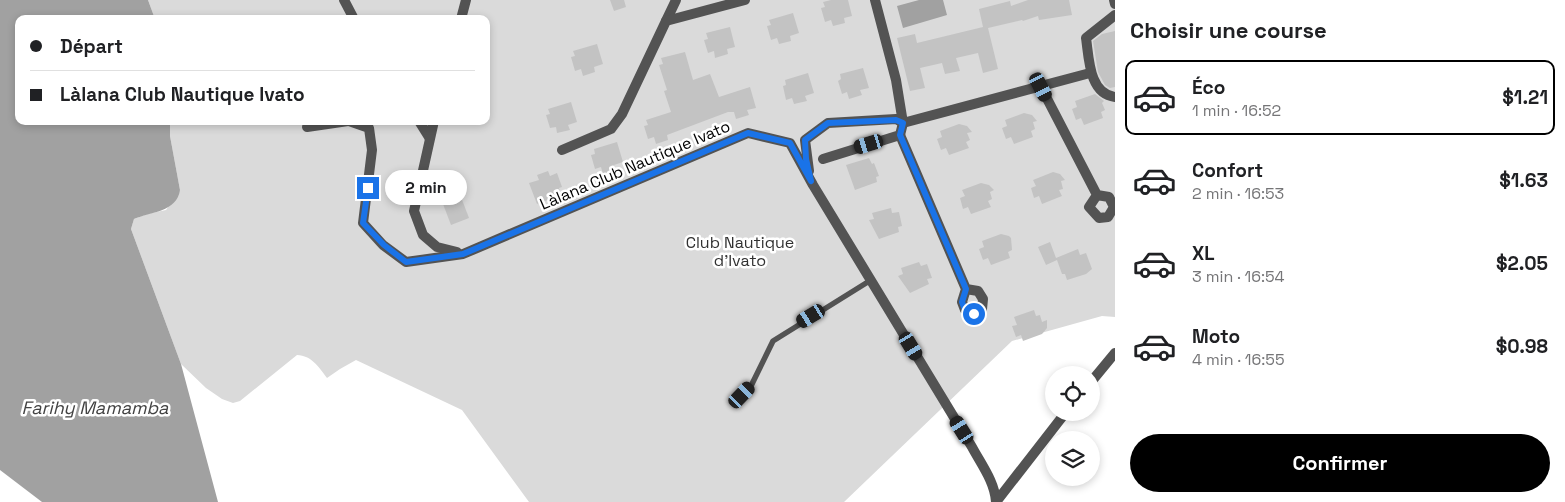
<!DOCTYPE html>
<html lang="fr">
<meta charset="utf-8">
<style>
:root{--surface:#fff;--page:#f6f6f6;--text:#202124;--muted:#757577;--line:#e0e0e0;--accent:#000}
body{margin:0;font-family:"Space Grotesk",sans-serif;background:var(--page);color:var(--text);height:100vh;display:flex;flex-direction:column;font-size:19px;white-space:nowrap}
*{box-sizing:border-box;margin:0}
p{font-size:16px;color:var(--muted)}
.icon{flex:none;width:28px;height:28px;fill:none;stroke:currentColor;stroke-width:2;stroke-linecap:round;stroke-linejoin:round}
.map{position:relative;flex:1;overflow:hidden}
.drawer{display:flex;flex-direction:column;background:var(--surface);width:450px}
.drawer>*{flex:none}
.guide{position:absolute;left:15px;top:15px;width:475px;height:110px;border-radius:10px;box-shadow:0 2px 8px #0003;display:grid;align-content:center;height:110px;padding:0 15px;background:var(--surface)}
.tools{position:absolute;left:1045px;top:366px;display:grid;gap:10px}
.tools a{display:grid;place-items:center;width:55px;height:55px;border-radius:50%;background:var(--surface);box-shadow:0 2px 8px #0003;font-size:25px}
.end{position:absolute;width:22px;height:22px;margin:-11px;border:6px solid #1a73e8;background:#fff;box-shadow:0 0 0 2px #fff}
.from{border-radius:50%}
.bubble{position:absolute;height:35px;border-radius:18px;background:var(--surface);box-shadow:0 2px 8px #0003;font-size:16px;font-weight:700;line-height:35px;text-align:center}
.car{position:absolute;width:15px;height:30px;margin:-15px -8px;border-radius:6px;box-shadow:0 0 4px 1px #0007;background:linear-gradient(#222 24%,#8ab4d8 0 40%,#222 0 76%,#8ab4d8 0 86%,#222 0)}
.guide b{display:flex;align-items:center;gap:18px;height:48px;font-size:19px}
.guide b+b{border-top:1px solid var(--line)}
.guide i{width:12px;height:12px;background:var(--text)}
ul{padding:0;list-style:none}
li{display:flex;align-items:center;gap:15px;height:75px;margin:0 10px 8px;padding:0 5px;border:2px solid transparent;border-radius:10px}
li div{flex:1}
li b{display:block;font-size:19px}
li em{font-style:normal;font-weight:700}
li.selected{border-color:var(--accent)}
li>.icon{width:45px;height:45px;stroke-width:1.5}
h2{padding:0 15px;font-size:22px;line-height:60px}
.action{display:flex;gap:10px;margin-top:auto;padding:10px 15px}
.action a{flex:1;height:58px;border-radius:30px;background:var(--accent);color:#fff;font-size:20px;font-weight:700;line-height:58px;text-align:center}
main{display:flex;flex:1;min-height:0}
.map>svg:first-child{display:block}
.green{fill:#dadada}
.water{fill:#a1a1a1}
.building{fill:#c3c3c3}
.lines{fill:none;stroke-linecap:round;stroke-linejoin:round}
.service{stroke:#535353;stroke-width:5.5}
.minor{stroke:#535353;stroke-width:10}
.route{stroke:#1a73e8;stroke-width:6}
.labels{text-anchor:middle;dominant-baseline:central;stroke-width:5;stroke-linejoin:round;paint-order:stroke}
.street-label{font-size:16px;fill:#000;stroke:#fff}
.park-label{font-size:16px;fill:#313131;stroke:#fff}
.water-label{font-size:18px;font-style:italic;fill:#424242;stroke:#fff}
</style>
<main>
<div class="map">
<svg width="1115" height="502" viewBox="0 0 1115 502">
<rect width="100%" height="100%" fill="#fff"/>
<path class="green" d="M148,0H1115V317L1102,316L1012,341L844,502H529L462,410L356,360L340,369L327,378C318,366 312,356 297,355L240,401L233,403L222,399L206,388L181,364L131,229L134,219L147,214L166,210L180,190L170,136V121H486V19H155Z"/>
<g class="water">
<path d="M0,0H148L155,19H19V121H170V136L180,190C177,212 150,212 134,219L131,229L181,364L218,502H42L0,470Z"/>
<path d="M919,0H943L947,15L903,28L897,6Z"/>
</g>
<g class="building">
<path d="M610,0H624L626,7L614,11Z"/>
<path d="M831,0H848L852,16L844,18L845,23L833,26L831,20L825,22L821,8L825,7L823,2Z"/>
<path d="M1028,0H1069L1072,15L1039,20L1038,16L1023,21L1022,20L988,28L998,69L983,73L978,53L956,58L960,71L945,74L942,63L920,68L925,88L910,91L897,38L915,34L917,43L983,27L979,9L1010,1L1011,6Z"/>
<path d="M793,13L799,33L790,36L791,41L779,44L777,38L771,40L767,26L771,25L769,20Z"/>
<path d="M730,27L735,47L727,49L728,54L715,58L714,51L708,53L704,40L708,39L706,33Z"/>
<path d="M1115,31V87L1110,88L1105,85L1098,72L1093,41L1102,34Z"/>
<path d="M597,44L603,64L594,67L595,72L583,76L581,69L575,71L571,57L575,56L573,51Z"/>
<path d="M685,52L693,80L710,74L719,97L750,87L756,108L747,110L749,115L736,119L734,112H728L667,135L668,140L656,144L654,137L648,139L644,126L648,125L646,120L671,112L664,91L667,90L659,65L663,64L661,58Z"/>
<path d="M863,68L869,88L860,90L862,95L849,99L847,92L842,94L838,81L841,79L840,74Z"/>
<path d="M808,73L814,93L805,96L807,101L794,104L792,98L786,100L783,86L786,85L785,80Z"/>
<path d="M1095,94L1104,101L1102,103L1105,110L1101,112L1103,118L1084,125L1081,118L1076,120L1072,109L1077,107L1075,101Z"/>
<path d="M571,102L577,122L568,125L570,130L557,133L556,127L550,128L546,115L550,114L548,109Z"/>
<path d="M1024,113L1032,115L1037,121L1033,122L1035,129L1031,131L1033,137L1014,144L1011,137L1006,139L1002,128L1007,126L1005,120Z"/>
<path d="M959,124L967,126L972,132L967,133L970,140L966,142L969,148L949,155L946,148L941,150L937,139L942,137L940,131Z"/>
<path d="M617,142L623,162L614,165L616,170L603,174L601,167L595,169L591,155L595,154L594,149Z"/>
<path d="M869,158L872,164L874,163L879,176L876,177L877,182L855,190L846,165Z"/>
<path d="M548,171L550,176L557,173L562,187L559,188L561,195L537,204L529,183L539,180L537,175Z"/>
<path d="M1053,172L1060,174L1065,180L1061,181L1063,189L1059,190L1062,196L1042,204L1039,196L1034,198L1031,188L1036,186L1033,180Z"/>
<path d="M981,183L989,185L994,190L990,192L992,199L988,201L991,207L971,214L968,207L963,209L960,198L965,196L962,190Z"/>
<path d="M461,197L469,218L451,225L443,204Z"/>
<path d="M891,208L892,213L899,212L902,226L898,227L899,232L879,239L869,220L874,219L872,213Z"/>
<path d="M1001,234L1009,236L1011,238L1012,250L1008,252L1010,258L991,265L988,258L983,260L979,249L984,247L982,241Z"/>
<path d="M1050,242L1056,258L1078,249L1080,255L1086,253L1092,269L1086,274L1067,280L1065,274H1062L1057,260L1046,265L1038,247Z"/>
<path d="M919,262L921,266L927,264L932,278L927,279L929,284L910,293L898,276L903,274L901,268Z"/>
<path d="M1034,310L1036,316L1040,315L1042,322L1047,320V328L1042,334L1023,341L1021,335L1016,337L1012,326L1017,325L1014,317Z"/>
</g>
<g class="lines">
<path class="service" d="M742,395L751,386L773,341L871,280"/>
<g class="minor">
<path d="M344,0L354,19"/>
<path d="M1114,0L1115,4"/>
<path d="M1115,15L1086,38C1089,58 1089,94 1115,97"/>
<path d="M461,19L466,0"/>
<path d="M666,21L676,0"/>
<path d="M1041,87L1097,195L1089,207L1099,218L1108,217L1114,207L1109,197L1097,195"/>
<path d="M349,121L369,128L372,150L363,223L383,245L406,262L463,254L748,133L790,143L813,185L972,447C981,464 995,482 996,502"/>
<path d="M419,121L429,137"/>
<path d="M434,121L414,211L423,235L437,247L457,252"/>
<path d="M307,127L348,121"/>
<path d="M900,135L966,289L962,302L965,310L974,313L982,309L983,299L978,291L966,289"/>
<path d="M562,150L611,129L622,114L666,21L745,0"/>
<path d="M823,159L900,135L903,123L1090,73"/>
<path d="M809,171L805,140L828,123L896,119L903,123L896,80L875,0"/>
<path d="M1091,382L1115,353"/>
<path d="M996,502L1066,412"/>
</g>
</g>
<g class="lines">
<path class="route" d="M368,188L363,223L384,245L406,262L463,254L748,133L790,143L811,181L806,159L805,140L828,123L896,120L903,123L900,135L966,289L962,302L965,310L974,314"/>
</g>
<g class="labels">
<g class="street-label">
<text transform="translate(635 165) rotate(-23)">Làlana Club Nautique Ivato</text>
</g>
<g class="park-label">
<text x="740" y="242">Club Nautique<tspan x="740" dy="18">d'Ivato</tspan></text>
</g>
<g class="water-label">
<text x="95" y="407">Farihy Mamamba</text>
</g>
</g>
</svg>
<div class="tools">
<a><svg class="icon" aria-label="locate" viewBox="0 0 24 24"><circle cx="12" cy="12" r="6"/><path d="M12 2v4M12 18v4M2 12h4M18 12h4"/></svg></a>
<a><svg class="icon" aria-label="layers" viewBox="0 0 24 24"><path d="M12 4l9 5-9 5-9-5zM3 14l9 5 9-5"/></svg></a>
</div>
<i class="end from" style="left:974px;top:314px"></i>
<i class="end" style="left:368px;top:188px"></i>
<div class="bubble" style="left:385px;top:170px;width:82px">2 min</div>
<i class="car" style="left:1041px;top:87px;rotate:153deg"></i>
<i class="car" style="left:869px;top:144px;rotate:253deg"></i>
<i class="car" style="left:811px;top:316px;rotate:239deg"></i>
<i class="car" style="left:911px;top:346px;rotate:149deg"></i>
<i class="car" style="left:742px;top:395px;rotate:44deg"></i>
<i class="car" style="left:962px;top:430px;rotate:328deg"></i>
<div class="guide">
<b><i class="from"></i>Départ</b>
<b><i></i>Làlana Club Nautique Ivato</b>
</div>
</div>
<section class="drawer">
<h2>Choisir une course</h2>
<ul>
<li class="selected"><svg class="icon" aria-label="car" viewBox="0 0 24 24"><path d="M5 17H2v-5l4-1 3-4h7l3 4 3 1v5h-3M9 17h6M6 11h13"/><circle cx="7" cy="17" r="2"/><circle cx="17" cy="17" r="2"/></svg><div><b>Éco</b><p>1 min · 16:52</p></div><em>$1.21</em></li>
<li><svg class="icon" aria-label="car" viewBox="0 0 24 24"><path d="M5 17H2v-5l4-1 3-4h7l3 4 3 1v5h-3M9 17h6M6 11h13"/><circle cx="7" cy="17" r="2"/><circle cx="17" cy="17" r="2"/></svg><div><b>Confort</b><p>2 min · 16:53</p></div><em>$1.63</em></li>
<li><svg class="icon" aria-label="car" viewBox="0 0 24 24"><path d="M5 17H2v-5l4-1 3-4h7l3 4 3 1v5h-3M9 17h6M6 11h13"/><circle cx="7" cy="17" r="2"/><circle cx="17" cy="17" r="2"/></svg><div><b>XL</b><p>3 min · 16:54</p></div><em>$2.05</em></li>
<li><svg class="icon" aria-label="car" viewBox="0 0 24 24"><path d="M5 17H2v-5l4-1 3-4h7l3 4 3 1v5h-3M9 17h6M6 11h13"/><circle cx="7" cy="17" r="2"/><circle cx="17" cy="17" r="2"/></svg><div><b>Moto</b><p>4 min · 16:55</p></div><em>$0.98</em></li>
</ul>
<div class="action"><a>Confirmer</a></div>
</section>
</main>
